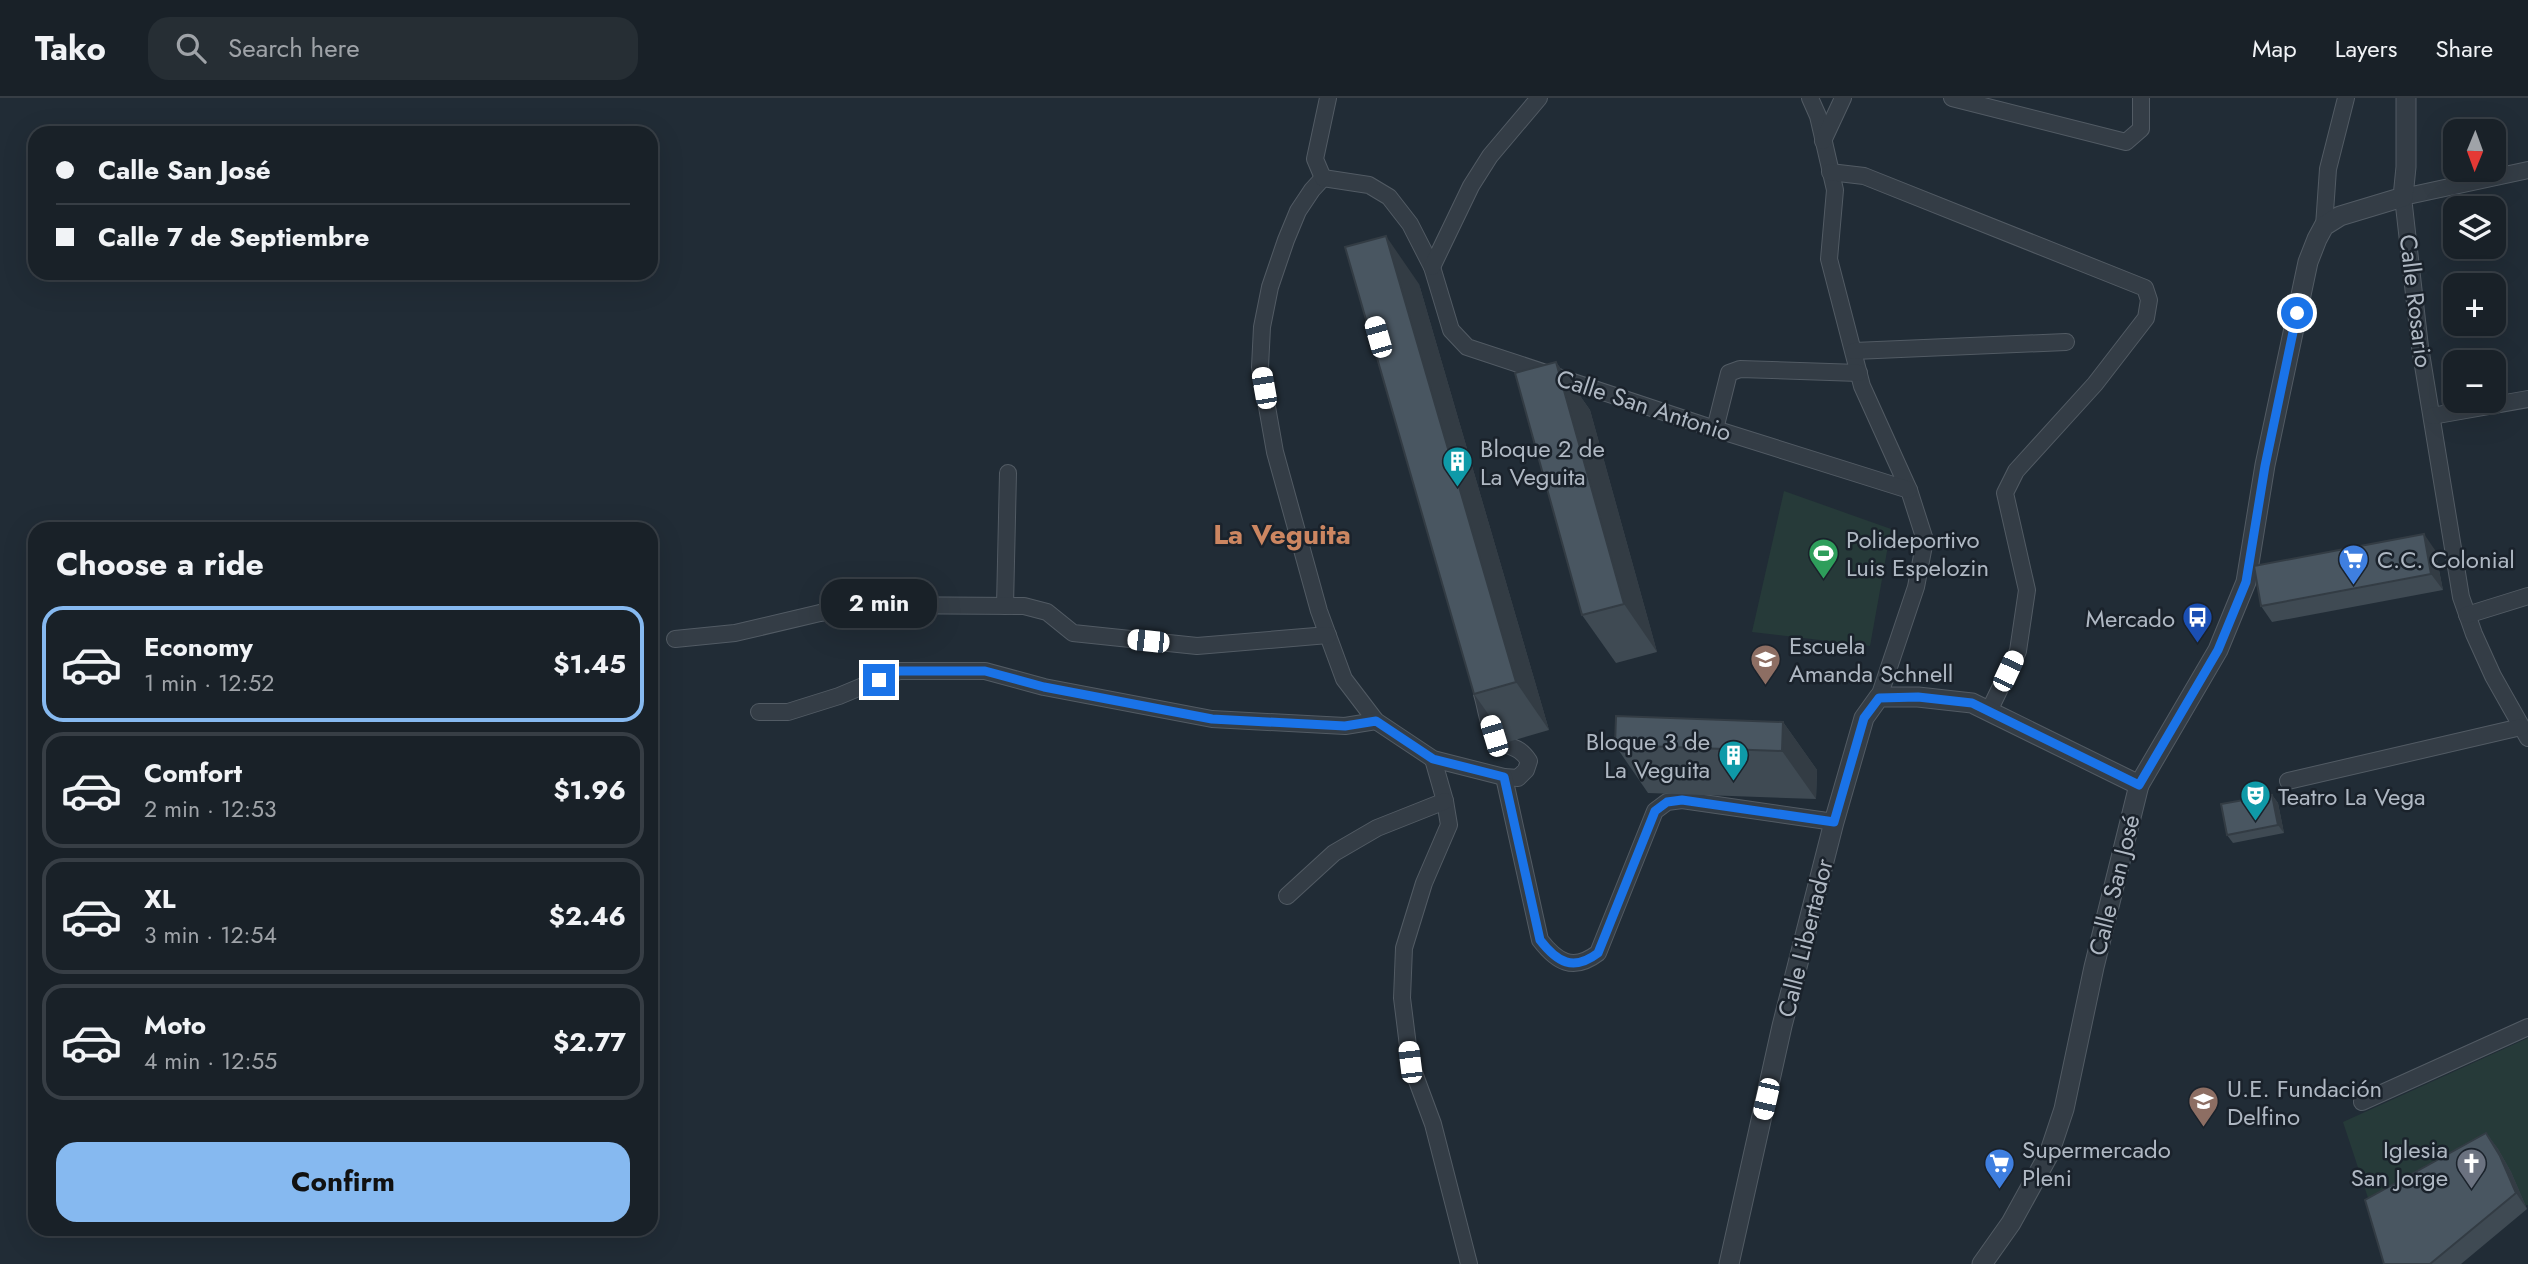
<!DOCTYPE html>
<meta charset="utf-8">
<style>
:root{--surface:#192128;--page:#262e34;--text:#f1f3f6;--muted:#9fa3a8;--line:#373e45;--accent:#86b9f0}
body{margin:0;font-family:Jost,sans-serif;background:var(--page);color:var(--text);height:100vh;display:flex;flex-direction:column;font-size:26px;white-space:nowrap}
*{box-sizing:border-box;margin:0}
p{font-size:23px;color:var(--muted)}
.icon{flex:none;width:38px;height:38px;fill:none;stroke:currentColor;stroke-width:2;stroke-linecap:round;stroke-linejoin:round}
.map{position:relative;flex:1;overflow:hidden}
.sheet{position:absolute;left:28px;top:424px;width:630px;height:714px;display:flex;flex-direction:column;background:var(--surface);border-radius:21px;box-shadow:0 7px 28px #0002,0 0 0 2px var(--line)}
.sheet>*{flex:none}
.banner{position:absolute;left:28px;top:28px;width:630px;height:154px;border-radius:21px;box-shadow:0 7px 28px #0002,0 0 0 2px var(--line);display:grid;align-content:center;height:154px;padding:0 28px;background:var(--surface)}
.needle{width:46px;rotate:181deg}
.buttons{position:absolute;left:2443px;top:21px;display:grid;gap:14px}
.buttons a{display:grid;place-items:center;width:63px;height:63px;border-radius:14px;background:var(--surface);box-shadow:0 7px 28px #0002,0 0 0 2px var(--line);font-size:35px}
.end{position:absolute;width:32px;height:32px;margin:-16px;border:9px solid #1a73e8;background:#fff;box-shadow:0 0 0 4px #fff}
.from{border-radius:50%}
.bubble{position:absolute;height:49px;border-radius:21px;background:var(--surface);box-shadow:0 7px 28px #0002,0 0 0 2px var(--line);font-size:23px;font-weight:700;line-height:49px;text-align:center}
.car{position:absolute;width:21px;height:42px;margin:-21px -10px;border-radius:9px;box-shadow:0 0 5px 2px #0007;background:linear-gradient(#fff 24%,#345 0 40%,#fff 0 76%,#345 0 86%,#fff 0)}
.banner b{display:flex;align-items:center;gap:24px;height:66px;font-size:26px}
.banner b+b{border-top:2px solid var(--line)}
.banner i{width:18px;height:18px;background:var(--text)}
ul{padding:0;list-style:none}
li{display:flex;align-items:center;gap:21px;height:116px;margin:0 14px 10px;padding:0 14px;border:4px solid var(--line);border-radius:21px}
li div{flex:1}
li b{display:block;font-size:26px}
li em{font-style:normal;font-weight:700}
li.on{border-color:var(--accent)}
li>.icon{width:63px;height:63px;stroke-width:1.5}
h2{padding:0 28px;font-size:32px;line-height:84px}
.button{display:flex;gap:14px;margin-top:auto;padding:14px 28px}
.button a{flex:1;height:80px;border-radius:21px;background:var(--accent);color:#111;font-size:28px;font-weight:700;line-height:80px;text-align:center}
header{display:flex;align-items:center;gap:42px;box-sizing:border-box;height:98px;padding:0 35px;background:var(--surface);border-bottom:2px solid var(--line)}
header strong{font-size:33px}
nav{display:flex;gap:38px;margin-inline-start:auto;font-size:24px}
.search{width:490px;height:63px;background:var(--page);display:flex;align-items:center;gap:18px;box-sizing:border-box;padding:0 24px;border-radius:21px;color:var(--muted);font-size:26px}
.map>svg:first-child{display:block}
.green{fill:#263a39}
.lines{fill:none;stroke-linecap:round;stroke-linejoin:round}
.minor-casing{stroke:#525b64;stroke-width:18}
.tertiary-casing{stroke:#525b64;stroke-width:21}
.minor{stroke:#343d46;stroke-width:16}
.tertiary{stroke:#343d46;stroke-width:19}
.wall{fill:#3f4a53}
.shaded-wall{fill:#333c44}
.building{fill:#495661;stroke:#333c44;stroke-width:2}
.route{stroke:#1a73e8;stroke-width:9}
.labels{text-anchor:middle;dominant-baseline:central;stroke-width:5;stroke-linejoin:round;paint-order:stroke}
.street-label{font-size:24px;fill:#afb8c3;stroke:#1a222b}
.poi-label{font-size:24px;fill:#afb8c3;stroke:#1a222b;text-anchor:start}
.quarter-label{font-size:28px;font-weight:bold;fill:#cc8661;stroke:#1a222b}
</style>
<header>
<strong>Tako</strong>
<div class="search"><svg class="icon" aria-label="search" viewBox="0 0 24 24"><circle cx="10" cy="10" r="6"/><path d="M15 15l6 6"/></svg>Search here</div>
<nav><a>Map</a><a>Layers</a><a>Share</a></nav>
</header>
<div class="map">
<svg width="2528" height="1166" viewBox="0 0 2528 1166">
<rect width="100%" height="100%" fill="#212c36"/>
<g class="green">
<path d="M1784,393L1891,431L1870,548L1752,534Z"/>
<path d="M2528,940V1107L2374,1118L2343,1024Z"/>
</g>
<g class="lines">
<defs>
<g id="minor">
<path d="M1810,0L1818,18L1835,92L1829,161L1862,288L1909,392L1925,442L1916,489L1879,599"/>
<path d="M1952,0L2126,44L2141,31V0"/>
<path d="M1823,43L1843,0"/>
<path d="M2528,72L2403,99L2420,249L2461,499L2474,536L2493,578L2528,640"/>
<path d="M1830,74L1864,78L2145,190L2149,202L2146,220L2095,286L2016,373L2005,395L2027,492L2018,553L1989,613"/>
<path d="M1323,80L1312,92L1298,113L1286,142L1270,189L1262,229L1260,269L1275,354L1319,513L1344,581L1376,623L1433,661L1504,679L1518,680L1526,672L1529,663C1517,645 1509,652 1497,640C1488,631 1486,608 1482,596"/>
<path d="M1323,80L1369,87L1389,99L1410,126L1432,169L1451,232L1467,249L1715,331L1909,392"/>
<path d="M1323,80L1315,61L1328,0"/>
<path d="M2324,128L2328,71L2346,0"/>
<path d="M1432,169L1471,88L1490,58L1539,0"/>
<path d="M1854,253L2066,244"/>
<path d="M2432,318L2528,301"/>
<path d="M1715,331L1729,275L1740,271L1859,275"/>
<path d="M1005,508L1008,375"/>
<path d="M2467,517L2528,498"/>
<path d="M675,541L735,535L820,515L872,507L1024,508L1047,514L1073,535L1197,548L1328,537"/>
<path d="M759,614H788L839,598L899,573H985L1044,589L1212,621L1345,628L1376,623"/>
<path d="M1433,661L1445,703L1449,727L1424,785L1404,850L1402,900L1410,964L1433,1026L1469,1166"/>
<path d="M1504,679L1540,842C1557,864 1573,874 1598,855L1655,713L1667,704L1682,702L1834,724"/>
<path d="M2288,683L2521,629"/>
<path d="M1287,798L1334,755L1377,730L1445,703"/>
<path d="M2362,1004L2528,929"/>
</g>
<g id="tertiary">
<path d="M1729,1166L1782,928L1834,724L1864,620L1879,599H1918L1972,605L2139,687"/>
<path d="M1982,1166L2011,1125L2049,1056L2064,1011L2094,869L2139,687L2218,552L2246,484L2265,367L2308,164L2317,141L2324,128L2340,118L2403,99L2406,69V0"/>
</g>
</defs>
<use href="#minor" class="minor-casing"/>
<use href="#tertiary" class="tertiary-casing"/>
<use href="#minor" class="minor"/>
<use href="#tertiary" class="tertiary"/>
</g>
<g class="wall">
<path d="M1419,186L1549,632L1508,644L1474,596Z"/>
<path d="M1556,264L1590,312L1657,554L1616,565L1582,517Z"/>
<path d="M2435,452L2443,492L2272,524L2261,508Z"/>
<path d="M1783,624L1817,672L1816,701L1648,695L1615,647Z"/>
<path d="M2272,697L2278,705L2284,735L2233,745L2227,737Z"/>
<path d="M2486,1035L2498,1051L2511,1074L2527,1111L2461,1166H2384Z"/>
</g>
<g class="shaded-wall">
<path d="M1386,138L1419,186L1549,632L1516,584Z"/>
<path d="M1556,264L1590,312L1657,554L1624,506Z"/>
<path d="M2424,436L2435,452L2443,492L2431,476Z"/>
<path d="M1783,624L1817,672L1816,701L1782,653Z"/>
<path d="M2272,697L2278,705L2284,735L2278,727Z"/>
<path d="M2486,1035L2498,1051L2511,1074L2527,1111L2516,1095Z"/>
</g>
<g class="building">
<path d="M1386,138L1516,584L1474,596L1345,149Z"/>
<path d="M1556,264L1624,506L1582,517L1515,275Z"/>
<path d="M2424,436L2431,476L2261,508L2254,468Z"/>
<path d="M1616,618L1783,624L1782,653L1615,647Z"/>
<path d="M2272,697L2278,727L2227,737L2221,706Z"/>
<path d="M2486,1035L2500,1058L2516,1095L2430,1166H2384L2365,1102Z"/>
</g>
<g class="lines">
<path class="route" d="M879,582L899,573H985L1044,589L1212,621L1345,628L1376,623L1433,661L1504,679L1540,842C1557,864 1573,874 1598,855L1655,713L1667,704L1682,702L1834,724L1864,620L1879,600L1918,599L1972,605L2139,687L2218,552L2246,484L2265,368L2297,215"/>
</g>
<defs>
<symbol id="building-pin" viewBox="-11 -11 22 30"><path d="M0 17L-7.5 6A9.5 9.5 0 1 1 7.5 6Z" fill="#0f9aa8" stroke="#1a222b"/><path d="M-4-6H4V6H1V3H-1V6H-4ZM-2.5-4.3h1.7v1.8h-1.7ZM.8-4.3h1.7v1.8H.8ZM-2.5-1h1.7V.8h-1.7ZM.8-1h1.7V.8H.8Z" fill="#fff"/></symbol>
<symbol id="stadium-pin" viewBox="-11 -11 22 30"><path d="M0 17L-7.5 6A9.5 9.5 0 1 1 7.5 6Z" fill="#2e9e5b" stroke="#1a222b"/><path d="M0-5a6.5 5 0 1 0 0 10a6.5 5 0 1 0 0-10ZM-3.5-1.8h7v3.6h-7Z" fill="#fff"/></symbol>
<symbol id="supermarket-pin" viewBox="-11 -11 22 30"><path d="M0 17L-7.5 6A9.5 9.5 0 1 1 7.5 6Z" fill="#3f7fe0" stroke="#1a222b"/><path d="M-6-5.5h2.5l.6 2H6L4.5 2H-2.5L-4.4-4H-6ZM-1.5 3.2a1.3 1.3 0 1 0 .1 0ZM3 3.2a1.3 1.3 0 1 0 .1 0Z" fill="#fff"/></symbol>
<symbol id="bus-pin" viewBox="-11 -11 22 30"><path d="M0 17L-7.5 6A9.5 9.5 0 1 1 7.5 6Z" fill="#1a4fb4" stroke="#1a222b"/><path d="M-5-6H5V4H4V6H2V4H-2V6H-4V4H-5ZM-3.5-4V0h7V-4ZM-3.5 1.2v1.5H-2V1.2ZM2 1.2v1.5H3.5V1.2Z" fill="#fff"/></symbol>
<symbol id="school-pin" viewBox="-11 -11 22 30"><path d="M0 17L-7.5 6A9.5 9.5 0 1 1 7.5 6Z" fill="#8d6e63" stroke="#1a222b"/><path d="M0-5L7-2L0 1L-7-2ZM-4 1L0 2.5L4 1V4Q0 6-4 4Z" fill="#fff"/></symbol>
<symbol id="theatre-pin" viewBox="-11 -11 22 30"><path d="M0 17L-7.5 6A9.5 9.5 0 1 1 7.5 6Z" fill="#0f9aa8" stroke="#1a222b"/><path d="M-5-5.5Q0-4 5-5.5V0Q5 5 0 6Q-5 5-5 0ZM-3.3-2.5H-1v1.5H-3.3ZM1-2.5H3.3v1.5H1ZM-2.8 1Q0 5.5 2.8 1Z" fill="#fff"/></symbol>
<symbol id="church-pin" viewBox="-11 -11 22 30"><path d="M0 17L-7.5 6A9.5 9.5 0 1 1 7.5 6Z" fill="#6b7280" stroke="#1a222b"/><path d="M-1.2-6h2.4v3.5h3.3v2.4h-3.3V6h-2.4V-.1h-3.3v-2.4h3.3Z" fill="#fff"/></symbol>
</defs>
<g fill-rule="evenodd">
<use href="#building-pin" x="1440" y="346" width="35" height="47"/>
<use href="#stadium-pin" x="1806" y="438" width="35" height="47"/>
<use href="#supermarket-pin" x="2336" y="444" width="35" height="47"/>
<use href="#bus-pin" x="2180" y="502" width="35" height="47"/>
<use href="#school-pin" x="1748" y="544" width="35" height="47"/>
<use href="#building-pin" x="1716" y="640" width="35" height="47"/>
<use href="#theatre-pin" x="2238" y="680" width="35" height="47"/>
<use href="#school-pin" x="2186" y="986" width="35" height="47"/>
<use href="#supermarket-pin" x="1982" y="1048" width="35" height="47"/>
<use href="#church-pin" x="2454" y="1048" width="35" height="47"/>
</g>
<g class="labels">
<g class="street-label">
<text transform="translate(2416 203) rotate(83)">Calle Rosario</text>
<text transform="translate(1644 307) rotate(18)">Calle San Antonio</text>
<text transform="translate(2114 787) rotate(-76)">Calle San José</text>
<text transform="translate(1805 840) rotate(-76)">Calle Libertador</text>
</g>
<g class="poi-label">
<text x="1480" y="350">Bloque 2 de<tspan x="1480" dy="28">La Veguita</tspan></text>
<text x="1846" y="441">Polideportivo<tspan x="1846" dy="28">Luis Espelozin</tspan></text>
<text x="2377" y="461">C.C. Colonial</text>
<text x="2175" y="520" text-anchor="end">Mercado</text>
<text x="1789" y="547">Escuela<tspan x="1789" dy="28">Amanda Schnell</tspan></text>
<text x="1710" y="643" text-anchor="end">Bloque 3 de<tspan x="1710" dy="28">La Veguita</tspan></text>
<text x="2278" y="698">Teatro La Vega</text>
<text x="2227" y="990">U.E. Fundación<tspan x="2227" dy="28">Delfino</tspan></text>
<text x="2022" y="1051">Supermercado<tspan x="2022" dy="28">Pleni</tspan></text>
<text x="2448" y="1051" text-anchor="end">Iglesia<tspan x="2448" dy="28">San Jorge</tspan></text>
</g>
<g class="quarter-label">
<text x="1282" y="436">La Veguita</text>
</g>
</g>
</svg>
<div class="buttons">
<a><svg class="needle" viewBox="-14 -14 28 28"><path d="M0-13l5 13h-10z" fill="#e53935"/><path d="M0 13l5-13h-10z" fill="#9fa3a8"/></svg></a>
<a><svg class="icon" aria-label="layers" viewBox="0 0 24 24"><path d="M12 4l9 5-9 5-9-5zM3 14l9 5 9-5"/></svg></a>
<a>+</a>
<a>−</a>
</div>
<i class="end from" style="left:2297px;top:215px"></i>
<i class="end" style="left:879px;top:582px"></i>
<div class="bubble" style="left:821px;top:481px;width:116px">2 min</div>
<i class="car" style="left:1378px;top:239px;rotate:344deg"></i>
<i class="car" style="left:1264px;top:290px;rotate:350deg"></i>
<i class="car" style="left:1148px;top:543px;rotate:276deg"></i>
<i class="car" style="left:2008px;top:573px;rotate:25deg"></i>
<i class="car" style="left:1494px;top:638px;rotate:343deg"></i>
<i class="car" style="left:1410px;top:964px;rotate:353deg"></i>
<i class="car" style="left:1766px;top:1001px;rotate:193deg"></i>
<div class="banner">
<b><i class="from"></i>Calle San José</b>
<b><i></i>Calle 7 de Septiembre</b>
</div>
<section class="sheet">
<h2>Choose a ride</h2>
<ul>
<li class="on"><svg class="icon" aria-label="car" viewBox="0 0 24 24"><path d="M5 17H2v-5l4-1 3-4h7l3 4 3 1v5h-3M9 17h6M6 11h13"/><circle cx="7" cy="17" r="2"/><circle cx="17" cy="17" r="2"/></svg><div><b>Economy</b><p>1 min · 12:52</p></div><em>$1.45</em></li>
<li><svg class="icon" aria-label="car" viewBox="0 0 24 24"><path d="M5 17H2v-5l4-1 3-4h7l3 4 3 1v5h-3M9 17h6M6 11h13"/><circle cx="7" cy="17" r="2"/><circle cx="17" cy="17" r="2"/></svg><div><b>Comfort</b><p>2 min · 12:53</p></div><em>$1.96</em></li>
<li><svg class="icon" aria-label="car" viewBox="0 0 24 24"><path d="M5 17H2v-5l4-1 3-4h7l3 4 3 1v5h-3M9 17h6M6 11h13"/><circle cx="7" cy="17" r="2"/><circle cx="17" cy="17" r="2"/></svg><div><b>XL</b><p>3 min · 12:54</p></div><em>$2.46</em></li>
<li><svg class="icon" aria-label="car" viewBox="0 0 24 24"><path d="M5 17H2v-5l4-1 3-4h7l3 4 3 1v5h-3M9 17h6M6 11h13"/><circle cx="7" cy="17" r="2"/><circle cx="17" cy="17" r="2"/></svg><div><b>Moto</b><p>4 min · 12:55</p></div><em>$2.77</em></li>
</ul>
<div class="button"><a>Confirm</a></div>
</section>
</div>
